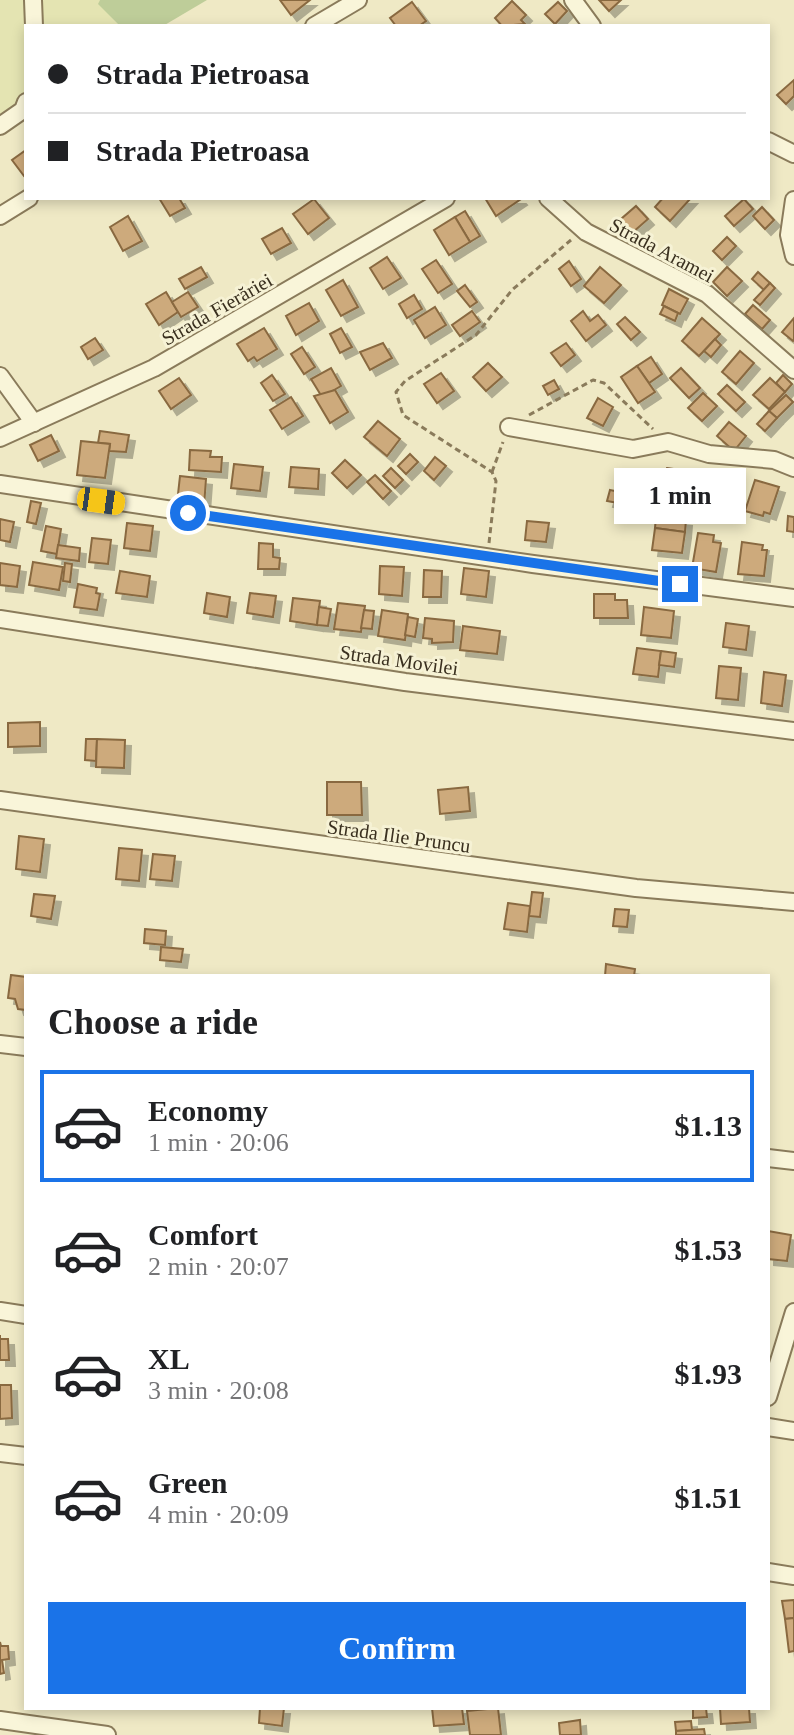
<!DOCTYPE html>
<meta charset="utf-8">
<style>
:root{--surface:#fff;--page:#f6f6f6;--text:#202124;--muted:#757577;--line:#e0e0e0;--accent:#1a73e8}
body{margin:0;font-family:"Times New Roman",serif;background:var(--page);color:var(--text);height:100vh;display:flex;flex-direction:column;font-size:30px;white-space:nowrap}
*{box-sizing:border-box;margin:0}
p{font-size:26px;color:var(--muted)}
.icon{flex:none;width:44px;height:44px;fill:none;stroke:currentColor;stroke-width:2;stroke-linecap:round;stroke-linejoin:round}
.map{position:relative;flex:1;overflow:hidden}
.drawer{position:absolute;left:24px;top:974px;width:746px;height:736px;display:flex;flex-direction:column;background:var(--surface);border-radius:0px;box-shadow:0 4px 12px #0003}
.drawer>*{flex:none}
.hud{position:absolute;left:24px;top:24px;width:746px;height:176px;border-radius:0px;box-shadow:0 4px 12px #0003;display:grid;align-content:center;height:176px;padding:0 24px;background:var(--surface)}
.end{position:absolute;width:36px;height:36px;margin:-18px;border:10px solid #1a73e8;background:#fff;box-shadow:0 0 0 4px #fff}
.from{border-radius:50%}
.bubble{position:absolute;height:56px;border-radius:0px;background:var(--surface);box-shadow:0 4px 12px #0003;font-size:26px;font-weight:700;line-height:56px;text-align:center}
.car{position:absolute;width:24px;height:48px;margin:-24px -12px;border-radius:10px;box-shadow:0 0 6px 2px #0007;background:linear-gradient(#f5c518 24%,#345 0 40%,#f5c518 0 76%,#345 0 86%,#f5c518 0)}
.hud b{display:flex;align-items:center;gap:28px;height:76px;font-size:30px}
.hud b+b{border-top:2px solid var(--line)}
.hud i{width:20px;height:20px;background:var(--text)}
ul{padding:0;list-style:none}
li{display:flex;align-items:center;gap:24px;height:112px;margin:0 16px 12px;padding:0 8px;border:4px solid transparent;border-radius:0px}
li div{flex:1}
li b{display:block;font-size:30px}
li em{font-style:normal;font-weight:700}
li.active{border-color:var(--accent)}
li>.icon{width:72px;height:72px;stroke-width:1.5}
h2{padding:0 24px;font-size:36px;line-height:96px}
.button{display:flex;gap:16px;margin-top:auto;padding:16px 24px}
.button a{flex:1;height:92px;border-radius:0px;background:var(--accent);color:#fff;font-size:32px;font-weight:700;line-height:92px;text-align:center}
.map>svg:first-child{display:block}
.farmland{fill:#e4e4b2}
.green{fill:#becd99}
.building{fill:#cdaa7b;stroke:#896941;stroke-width:2;filter:url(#shadow)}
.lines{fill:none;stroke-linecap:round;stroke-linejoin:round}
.minor-casing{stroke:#8a7b5b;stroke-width:20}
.path{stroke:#8a7b5b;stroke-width:3;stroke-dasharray:6 4;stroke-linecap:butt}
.minor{stroke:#f9f5d9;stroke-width:16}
.route{stroke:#1a73e8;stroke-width:10}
.labels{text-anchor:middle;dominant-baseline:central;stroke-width:6;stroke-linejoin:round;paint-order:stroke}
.street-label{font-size:20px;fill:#3a301f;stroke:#f6f2d5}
</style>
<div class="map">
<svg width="794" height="1735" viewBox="0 0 794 1735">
<defs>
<filter id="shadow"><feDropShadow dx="6" dy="6" stdDeviation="0" flood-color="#0004"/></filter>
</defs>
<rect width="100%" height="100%" fill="#efe9c5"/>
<path class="farmland" d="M0,0H100L99,4L120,26H26V114L0,131Z"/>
<path class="green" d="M100,0H207L163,26H120L98,4Z"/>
<g class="building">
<path d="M280,0H310L291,15Z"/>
<path d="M599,0H621L609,11Z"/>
<path d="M512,1L526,15L521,20L525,24L502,26L495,18Z"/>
<path d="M412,2L426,21L419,26H396L390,18Z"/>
<path d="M558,2L567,11L555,24L545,14Z"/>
<path d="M794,80V96L786,104L777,95Z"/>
<path d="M26,150V175L24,176L12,160Z"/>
<path d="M159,198H179L185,208L170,216Z"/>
<path d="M485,198H520L521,199L496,216Z"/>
<path d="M663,198H691L670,221L655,207Z"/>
<path d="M314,199L329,218L308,234L293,214Z"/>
<path d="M744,199L753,209L734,226L725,216Z"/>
<path d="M636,206L648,219L632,233L621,219Z"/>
<path d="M762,207L774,220L765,229L753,216Z"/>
<path d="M465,211L480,236L470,242L455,217Z"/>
<path d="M128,216L142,241L123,251L110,227Z"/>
<path d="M455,217L470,242L449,255L434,230Z"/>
<path d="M282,228L291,243L271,254L262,239Z"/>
<path d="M727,237L736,246L722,260L713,251Z"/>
<path d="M387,257L401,278L383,289L370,268Z"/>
<path d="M436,260L452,284L438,293L422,269Z"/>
<path d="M569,261L581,279L571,286L559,269Z"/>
<path d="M201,267L207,277L185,289L179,279Z"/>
<path d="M600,267L621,285L604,303L584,286Z"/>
<path d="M727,267L742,281L727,296L713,282Z"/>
<path d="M758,272L770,283L764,290L752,279Z"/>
<path d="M343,280L358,307L341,316L326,290Z"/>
<path d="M770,283L775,288L760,305L754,300Z"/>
<path d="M465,285L477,302L470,307L457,291Z"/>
<path d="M669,289L688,299L680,314L662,305Z"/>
<path d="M166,292L178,312L159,325L146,304Z"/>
<path d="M188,292L198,307L181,317L172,302Z"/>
<path d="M414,295L422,309L407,318L399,304Z"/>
<path d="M309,303L319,321L296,335L286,316Z"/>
<path d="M753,305L770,320L762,329L745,314Z"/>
<path d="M664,306L678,313L675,321L660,314Z"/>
<path d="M435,307L446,325L425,338L414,320Z"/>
<path d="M472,311L480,322L460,336L452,325Z"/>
<path d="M583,311L590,321L598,315L606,325L586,341L571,321Z"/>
<path d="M625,317L640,332L631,340L617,324Z"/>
<path d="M702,318L720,334L699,356L682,341Z"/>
<path d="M794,318V339L793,341L782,332Z"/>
<path d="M264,328L277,349L257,361L254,357L248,361L237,344Z"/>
<path d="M341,328L352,347L340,353L330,334Z"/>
<path d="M95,338L103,350L88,359L81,347Z"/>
<path d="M715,339L721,345L711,357L704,351Z"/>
<path d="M383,343L392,358L370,370L360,352Z"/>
<path d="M566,343L575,355L561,366L551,353Z"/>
<path d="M302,347L315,367L304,374L291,354Z"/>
<path d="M740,351L754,363L736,384L722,372Z"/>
<path d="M651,357L662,374L649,383L637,366Z"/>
<path d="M488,363L502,377L486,391L473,377Z"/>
<path d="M637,366L655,392L638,403L621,377Z"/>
<path d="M331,368L341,386L322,397L311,379Z"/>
<path d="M681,368L700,388L689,398L670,378Z"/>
<path d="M441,373L454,391L437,403L424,384Z"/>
<path d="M272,375L285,394L273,401L261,383Z"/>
<path d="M783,375L792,384L785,392L776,383Z"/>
<path d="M179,378L191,395L171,409L159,391Z"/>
<path d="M770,378L785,392L769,409L753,395Z"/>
<path d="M554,380L559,389L548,395L543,386Z"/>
<path d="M727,385L745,402L736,411L718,394Z"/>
<path d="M335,390L348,412L330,423L314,396Z"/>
<path d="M703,393L717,406L702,421L688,408Z"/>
<path d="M786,395L793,402L777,418L769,411Z"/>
<path d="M291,397L303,416L282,429L270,410Z"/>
<path d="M598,398L613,407L603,426L587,418Z"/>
<path d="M769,411L777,418L765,431L757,424Z"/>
<path d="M378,421L400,439L387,456L364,437Z"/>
<path d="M729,422L746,436L734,451L717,436Z"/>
<path d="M100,431L129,435L126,452L109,451L110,444L98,443Z"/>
<path d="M51,435L59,451L38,461L30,445Z"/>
<path d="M81,441L110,444L105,478L77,475Z"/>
<path d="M190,450L211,451L210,457H222L221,472L189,470Z"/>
<path d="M410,454L418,462L406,474L398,466Z"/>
<path d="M435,457L446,466L434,480L424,471Z"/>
<path d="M345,460L361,475L347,488L332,473Z"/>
<path d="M234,464L263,467L260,491L231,488Z"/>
<path d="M291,467L319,469L318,489L289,487Z"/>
<path d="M391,468L403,480L395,488L383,476Z"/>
<path d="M667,468L688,471L684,496L662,493Z"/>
<path d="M375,475L391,491L383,499L367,482Z"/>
<path d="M180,476L206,479L204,506L177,503Z"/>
<path d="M755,480L779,487L770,514L764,512L763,516L745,511Z"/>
<path d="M704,484L715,485L714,493L726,494L723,517L701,515Z"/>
<path d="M610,490L620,492L618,503L607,501Z"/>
<path d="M31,501L41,503L36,524L27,522Z"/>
<path d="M788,516L794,517V532L787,531Z"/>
<path d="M656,517L686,520L685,532L655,528Z"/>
<path d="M0,519L14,522L10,542L0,540Z"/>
<path d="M527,521L549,523L546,542L525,540Z"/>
<path d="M127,523L153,526L150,551L124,548Z"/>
<path d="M46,526L61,529L57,554L41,551Z"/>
<path d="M655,528L685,532L682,553L652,550Z"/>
<path d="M698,533L714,535L713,542L721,543L716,572L692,568Z"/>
<path d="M92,538L111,540L108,564L89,562Z"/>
<path d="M742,542L763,545L762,550H767L764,576L738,574Z"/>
<path d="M259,543L273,544V557L280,558L279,569H258Z"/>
<path d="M58,545L80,548L79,561L56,558Z"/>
<path d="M33,562L63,567L59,590L29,585Z"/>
<path d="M0,563L20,566L17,587L0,585Z"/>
<path d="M65,563L72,564L70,582L63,581Z"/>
<path d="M380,566L404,567L402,596L379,594Z"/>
<path d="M464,568L489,571L486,597L461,594Z"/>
<path d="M424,570L442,571L441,597H423Z"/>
<path d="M120,571L150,576L147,597L116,593Z"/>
<path d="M78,584L97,588L96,593L100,594L97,610L74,607Z"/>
<path d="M207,593L230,597L227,617L204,613Z"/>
<path d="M250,593L276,596L273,617L247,613Z"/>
<path d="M594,594H615V600H627L628,618H594Z"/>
<path d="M293,598L320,601L317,625L290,621Z"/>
<path d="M338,603L365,606L361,632L334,629Z"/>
<path d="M319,607L331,609L328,626L317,625Z"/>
<path d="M644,607L674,611L671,638L641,635Z"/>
<path d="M364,610L374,611L372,629L361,628Z"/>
<path d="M382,610L408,614L405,640L378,636Z"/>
<path d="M408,617L418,619L415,637L405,635Z"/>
<path d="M425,618L454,621L453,642L432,643V639L423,638Z"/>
<path d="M726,623L749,626L746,650L723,647Z"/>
<path d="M463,626L500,631L497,654L460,650Z"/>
<path d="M637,648L661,651L658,677L633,674Z"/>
<path d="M661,651L676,653L674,667L659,665Z"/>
<path d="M719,666L741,668L738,700L716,698Z"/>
<path d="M764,672L786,675L782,706L761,703Z"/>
<path d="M40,722V746L8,747V723Z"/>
<path d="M86,739H97L96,761L85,760Z"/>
<path d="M97,739L125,740L124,768L96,767Z"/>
<path d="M327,782H361L362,815H327Z"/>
<path d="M468,787L470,811L440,814L438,790Z"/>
<path d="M19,836L44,839L40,872L16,869Z"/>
<path d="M119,848L142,850L139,881L116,879Z"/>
<path d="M153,854L175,856L172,881L150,879Z"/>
<path d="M532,892L543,893L540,917L529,916Z"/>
<path d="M34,894L55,896L51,919L31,916Z"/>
<path d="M508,903L530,906L527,932L504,929Z"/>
<path d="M615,909L629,910L627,927L613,926Z"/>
<path d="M145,929L166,931L165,945L144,943Z"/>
<path d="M161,947L183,949L181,962L160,960Z"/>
<path d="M606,964L635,969L634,976H605Z"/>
<path d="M11,975L26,977V1010L18,1009L15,999L8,998Z"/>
<path d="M768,1231L791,1235L787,1261L768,1259Z"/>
<path d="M0,1335V1339H8L9,1360H0Z"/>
<path d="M0,1385H11L12,1418L0,1419Z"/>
<path d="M794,1600V1618L785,1619L782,1601Z"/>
<path d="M794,1618V1651L789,1652L785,1619Z"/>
<path d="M0,1642L1,1646H8L9,1659L2,1660L4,1673L0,1674Z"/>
<path d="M260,1708H284L282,1726L259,1723Z"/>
<path d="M432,1708H462L464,1724L434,1726Z"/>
<path d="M498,1708L501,1735H470L467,1711Z"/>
<path d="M693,1708H706L707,1717L693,1718Z"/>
<path d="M720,1708H749L750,1722L721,1724Z"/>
<path d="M580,1720L581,1735H560L559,1723Z"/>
<path d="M691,1721L692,1730L676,1731L675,1722Z"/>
<path d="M704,1729L705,1735H676V1731Z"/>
</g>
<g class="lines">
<defs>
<g id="minor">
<path d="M33,0L34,26"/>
<path d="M573,0L592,26"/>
<path d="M314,26L358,0"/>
<path d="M0,126L23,110L26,102"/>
<path d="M768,141L794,154"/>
<path d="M548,198L586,232L707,294L794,370"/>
<path d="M794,200L789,235L794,256"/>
<path d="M0,216L29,198"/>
<path d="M0,376L34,423"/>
<path d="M509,427L633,449L668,442L709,454L774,460L794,468"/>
<path d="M0,438L154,368L446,198"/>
<path d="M0,484L533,564L794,598"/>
<path d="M0,619L405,682L794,731"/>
<path d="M0,800L636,888L794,902"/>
<path d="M0,1044L26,1047"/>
<path d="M768,1158L794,1161"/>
<path d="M0,1311L26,1315"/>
<path d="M768,1397L794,1312"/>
<path d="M768,1427L794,1431"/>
<path d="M0,1453L26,1456"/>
<path d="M768,1572L794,1576"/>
<path d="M0,1720L107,1735"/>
</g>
</defs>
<use href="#minor" class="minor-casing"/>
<g class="path">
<path d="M529,415L593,380L604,383L653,429"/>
<path d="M492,472L503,442"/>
<path d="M489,543L496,481L492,472L403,415L396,392L405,381L476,335L512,290L571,240"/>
</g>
<use href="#minor" class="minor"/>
</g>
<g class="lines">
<path class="route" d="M188,513L680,584"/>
</g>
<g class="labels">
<g class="street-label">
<text transform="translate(662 250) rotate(28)">Strada Aramei</text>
<text transform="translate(217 309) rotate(-30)">Strada Fierăriei</text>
<text transform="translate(399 660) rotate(8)">Strada Movilei</text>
<text transform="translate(399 836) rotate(8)">Strada Ilie Pruncu</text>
</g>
</g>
</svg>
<i class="end from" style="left:188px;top:513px"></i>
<i class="end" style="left:680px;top:584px"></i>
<div class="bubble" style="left:614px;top:468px;width:132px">1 min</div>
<i class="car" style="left:101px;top:501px;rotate:98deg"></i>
<div class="hud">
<b><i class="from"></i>Strada Pietroasa</b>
<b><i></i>Strada Pietroasa</b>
</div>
<section class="drawer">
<h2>Choose a ride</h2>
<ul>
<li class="active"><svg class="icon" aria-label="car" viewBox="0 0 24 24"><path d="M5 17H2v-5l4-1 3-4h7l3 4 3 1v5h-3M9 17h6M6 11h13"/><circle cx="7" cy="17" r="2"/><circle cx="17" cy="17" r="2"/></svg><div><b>Economy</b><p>1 min · 20:06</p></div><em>$1.13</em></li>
<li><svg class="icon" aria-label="car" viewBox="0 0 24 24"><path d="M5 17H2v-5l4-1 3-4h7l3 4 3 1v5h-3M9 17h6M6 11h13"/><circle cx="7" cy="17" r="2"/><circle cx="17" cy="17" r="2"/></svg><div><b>Comfort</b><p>2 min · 20:07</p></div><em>$1.53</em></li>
<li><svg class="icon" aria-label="car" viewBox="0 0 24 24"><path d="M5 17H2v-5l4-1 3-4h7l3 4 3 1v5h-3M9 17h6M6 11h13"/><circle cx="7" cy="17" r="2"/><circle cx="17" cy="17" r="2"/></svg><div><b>XL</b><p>3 min · 20:08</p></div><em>$1.93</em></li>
<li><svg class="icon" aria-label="car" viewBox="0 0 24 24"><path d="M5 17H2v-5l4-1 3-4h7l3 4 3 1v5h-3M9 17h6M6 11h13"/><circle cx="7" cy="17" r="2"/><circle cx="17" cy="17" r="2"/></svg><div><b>Green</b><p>4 min · 20:09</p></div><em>$1.51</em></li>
</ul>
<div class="button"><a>Confirm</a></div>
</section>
</div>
